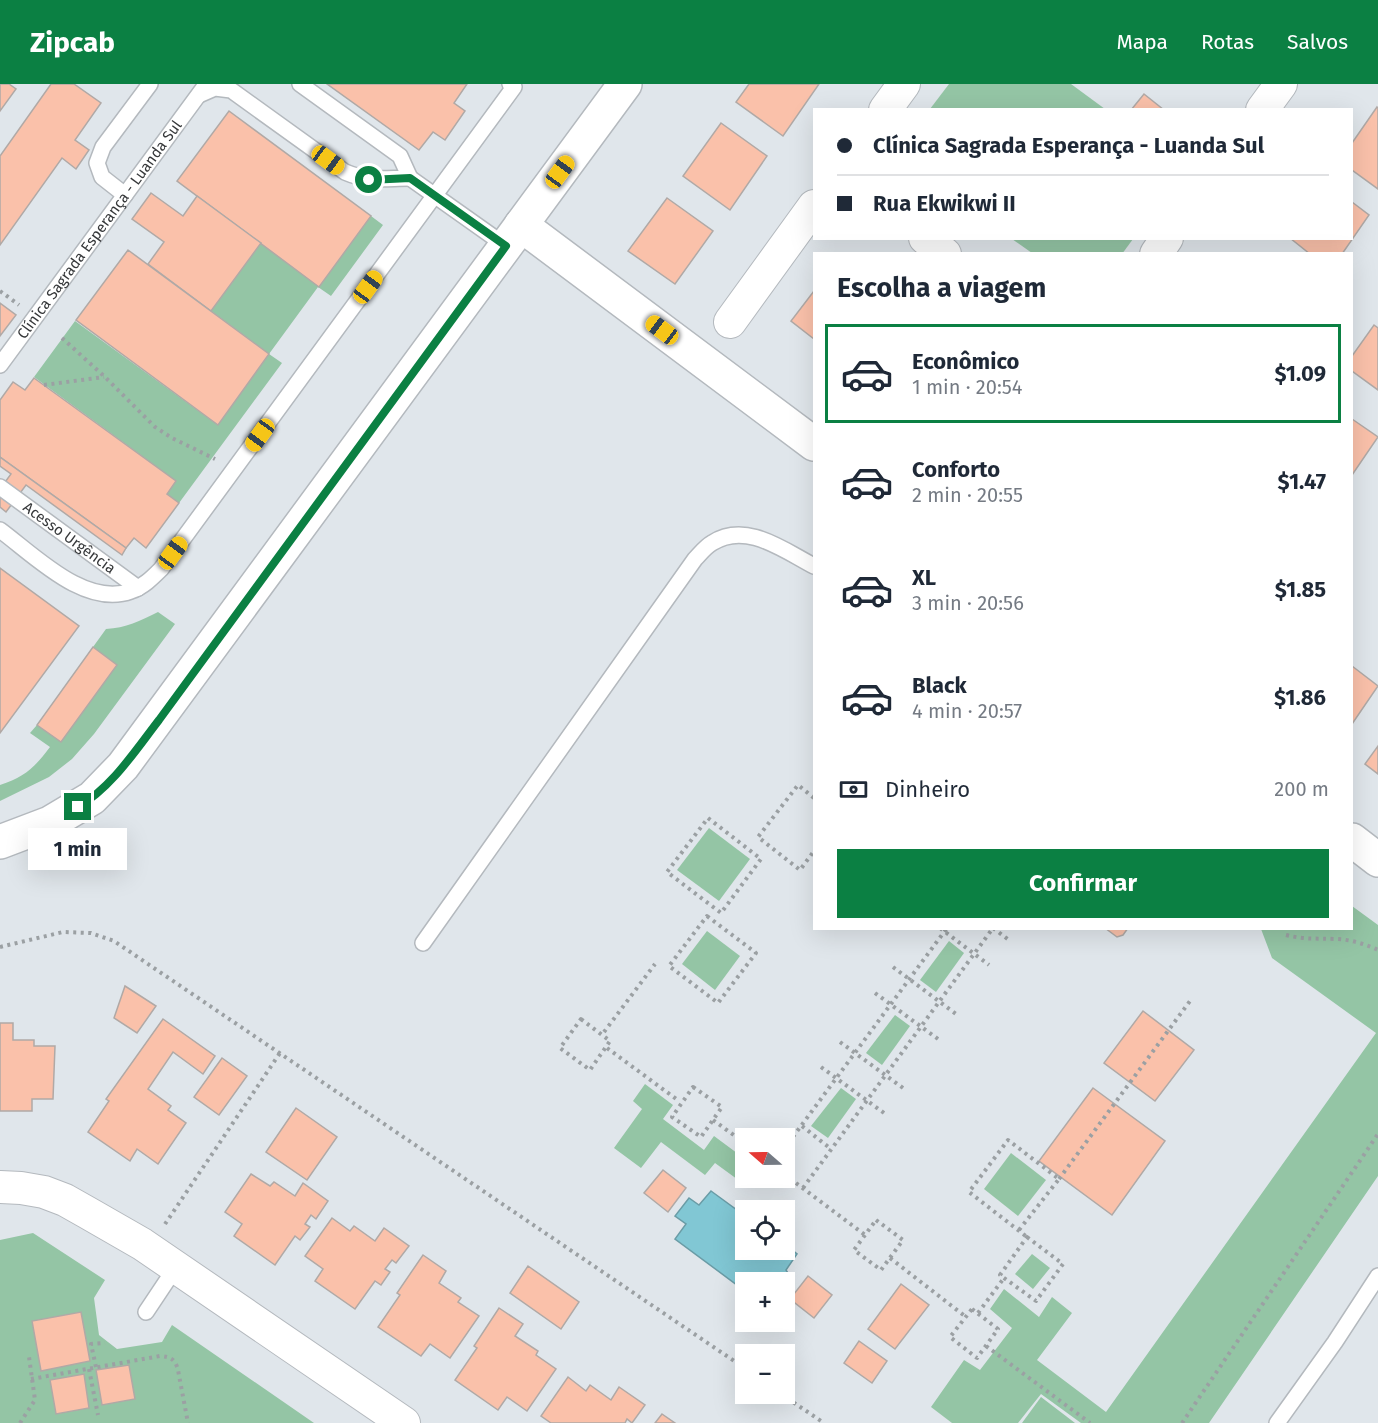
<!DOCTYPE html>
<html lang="pt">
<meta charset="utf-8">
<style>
:root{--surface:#fff;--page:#f6f6f7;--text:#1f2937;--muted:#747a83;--line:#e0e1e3;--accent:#0b8043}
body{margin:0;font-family:"Fira Sans",sans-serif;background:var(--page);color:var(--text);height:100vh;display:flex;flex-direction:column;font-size:22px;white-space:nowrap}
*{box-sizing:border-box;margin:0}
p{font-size:20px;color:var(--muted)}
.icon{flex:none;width:33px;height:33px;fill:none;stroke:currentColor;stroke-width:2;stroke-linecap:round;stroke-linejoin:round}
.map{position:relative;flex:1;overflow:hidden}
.side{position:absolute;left:813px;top:168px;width:540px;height:678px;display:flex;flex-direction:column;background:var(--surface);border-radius:0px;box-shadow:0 6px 24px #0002}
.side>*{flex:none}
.top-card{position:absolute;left:813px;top:24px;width:540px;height:132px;border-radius:0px;box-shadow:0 6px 24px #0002;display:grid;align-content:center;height:132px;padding:0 24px;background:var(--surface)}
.needle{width:39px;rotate:290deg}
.controls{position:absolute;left:735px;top:1044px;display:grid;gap:12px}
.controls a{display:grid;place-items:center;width:60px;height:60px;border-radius:0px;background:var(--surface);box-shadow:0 6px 24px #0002;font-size:30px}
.end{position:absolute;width:27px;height:27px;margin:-14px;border:8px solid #0b8043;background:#fff;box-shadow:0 0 0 3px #fff}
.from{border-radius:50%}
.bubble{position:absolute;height:42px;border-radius:0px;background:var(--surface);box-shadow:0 6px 24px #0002;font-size:20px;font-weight:700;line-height:42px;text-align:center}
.car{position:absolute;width:18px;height:36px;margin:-18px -9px;border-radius:8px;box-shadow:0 0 4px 2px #0007;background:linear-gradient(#f5c518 24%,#345 0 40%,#f5c518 0 76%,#345 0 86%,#f5c518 0)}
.top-card b{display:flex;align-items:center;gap:21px;height:57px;font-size:22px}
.top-card b+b{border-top:2px solid var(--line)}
.top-card i{width:15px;height:15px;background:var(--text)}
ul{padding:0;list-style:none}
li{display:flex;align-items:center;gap:18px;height:99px;margin:0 12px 9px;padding:0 12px;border:3px solid transparent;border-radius:0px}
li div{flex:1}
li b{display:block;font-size:22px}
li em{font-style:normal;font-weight:700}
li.active{border-color:var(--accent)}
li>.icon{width:54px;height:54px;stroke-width:1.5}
h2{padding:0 24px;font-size:27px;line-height:72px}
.pay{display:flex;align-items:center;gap:15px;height:66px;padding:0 24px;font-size:22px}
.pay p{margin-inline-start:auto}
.button{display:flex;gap:12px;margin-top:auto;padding:12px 24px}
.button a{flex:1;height:69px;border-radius:0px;background:var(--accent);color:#fff;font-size:24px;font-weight:700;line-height:69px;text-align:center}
header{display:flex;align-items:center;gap:36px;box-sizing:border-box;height:84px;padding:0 30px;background:var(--accent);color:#fff}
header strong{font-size:28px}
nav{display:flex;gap:33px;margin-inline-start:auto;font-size:21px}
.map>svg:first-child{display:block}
.green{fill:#94c5a5}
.water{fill:#81c7d4;stroke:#6a9ca6;stroke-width:1.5}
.building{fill:#fac1aa;stroke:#b0a9a6;stroke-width:1.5}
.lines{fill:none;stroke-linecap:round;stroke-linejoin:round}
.lane-casing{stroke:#b4b9be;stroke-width:18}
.street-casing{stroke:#b4b9be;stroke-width:34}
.secondary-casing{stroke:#b4b9be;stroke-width:36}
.path{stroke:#9ba0a3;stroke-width:4;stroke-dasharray:3 4.5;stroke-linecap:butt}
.lane{stroke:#fff;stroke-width:15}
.street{stroke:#fff;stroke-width:32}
.secondary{stroke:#fff;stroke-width:33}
.route{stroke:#0b8043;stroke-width:8}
.labels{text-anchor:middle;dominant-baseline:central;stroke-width:5;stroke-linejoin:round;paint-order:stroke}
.street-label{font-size:15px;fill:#36383a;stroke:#e0e6eb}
</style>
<header>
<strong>Zipcab</strong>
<nav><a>Mapa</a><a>Rotas</a><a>Salvos</a></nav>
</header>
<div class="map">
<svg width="1378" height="1339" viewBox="0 0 1378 1339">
<rect width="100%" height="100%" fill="#e0e6eb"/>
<g class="green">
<path d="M949,0H1071L1105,25H930Z"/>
<path d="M371,132L383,141L331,212L318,203L269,270L282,279L179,419L167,410L176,397L34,293L75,237L218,341L269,270L211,227L261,159L319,202Z"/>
<path d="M1012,155H1133L1122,170L1032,169Z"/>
<path d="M158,528L175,540L94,650L72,675L49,693L0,717V701C25,693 35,683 50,663L30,649L37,641L61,657L117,581L93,563L106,545C126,544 140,537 158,528Z"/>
<path d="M709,744L750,775L719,817L677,786Z"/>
<path d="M1352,822L1378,841V1092L1209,1339H1081L1041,1310L1018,1339H952L931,1323L964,1276L980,1286L1012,1244L990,1225L1004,1205L1039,1233L1052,1213L1072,1229L1037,1276L1106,1328L1376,949L1272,874L1261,845L1352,844Z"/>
<path d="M707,847L740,872L715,906L682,880Z"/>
<path d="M949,857L964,869L936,908L920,896Z"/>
<path d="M895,931L910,942L882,981L866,969Z"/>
<path d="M645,1000L673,1021L663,1035L704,1066L714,1052L745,1075V1092L741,1098L715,1079L705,1091L661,1058L641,1084L614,1064L642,1025L633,1017Z"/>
<path d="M841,1004L856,1015L828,1054L811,1042Z"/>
<path d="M1011,1069L1046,1096L1018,1132L984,1105Z"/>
<path d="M33,1149L105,1196L94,1214L99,1251L117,1265L162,1258L172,1241L314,1339H0V1156Z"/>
<path d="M1032,1170L1050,1184L1033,1205L1015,1190Z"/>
<path d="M1041,1313L1075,1339H1022Z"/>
</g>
<path class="water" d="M711,1107L745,1132L746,1166H784L785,1160L797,1170L786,1186L791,1194L790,1200L785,1205L784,1198H746L745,1207L675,1155L686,1140L675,1132L689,1114L699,1121Z"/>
<g class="building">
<path d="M0,0H9L16,5L0,27Z"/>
<path d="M51,0H74L101,19L75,56L89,66L76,85L62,74L0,161V72Z"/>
<path d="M327,0H467L454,19L465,27L445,56L433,48L419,66Z"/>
<path d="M749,0H819L783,52L736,18Z"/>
<path d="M1144,10L1164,26H1131Z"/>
<path d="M1377,23L1378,24V105L1352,86V59Z"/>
<path d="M229,27L371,132L319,203L177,97Z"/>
<path d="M721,39L767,72L730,126L683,92Z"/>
<path d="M151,109L183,132L197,112L261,159L211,227L148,180L164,158L132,135Z"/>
<path d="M667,114L713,147L675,200L628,167Z"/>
<path d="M1352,118L1369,131L1342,170H1310L1290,154H1352Z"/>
<path d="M128,166L269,270L218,341L76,236Z"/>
<path d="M814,207V255L791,237Z"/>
<path d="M0,219L16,231L0,252Z"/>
<path d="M1374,241L1378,244V306L1352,287V272Z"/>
<path d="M34,294L176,397L167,410L179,419L146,464L134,454L126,464L0,373V316L13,298L25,306Z"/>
<path d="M1352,335L1378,353L1352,391Z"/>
<path d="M0,373L126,464L122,471L26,401L6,428L0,423V405L11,390L0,382Z"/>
<path d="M0,484L79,542L0,649Z"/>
<path d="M93,563L117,581L61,658L37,641Z"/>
<path d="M1352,582L1378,602L1352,640Z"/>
<path d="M1378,662V690L1365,680Z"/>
<path d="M1105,844H1128L1123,851L1117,853Z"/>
<path d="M125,902L156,922L137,949L114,934Z"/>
<path d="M1143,927L1194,966L1155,1017L1104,979Z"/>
<path d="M163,935L215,972L203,990L173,968L148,1005L171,1022L168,1026L186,1039L158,1080L137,1065L130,1077L88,1048L109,1017L106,1015Z"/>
<path d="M0,939H13V956H34V962H55L53,1015H32V1027H0Z"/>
<path d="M222,974L247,992L219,1031L194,1013Z"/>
<path d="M1093,1004L1165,1057L1112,1131L1039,1077Z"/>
<path d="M296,1024L337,1053L307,1096L266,1068Z"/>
<path d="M663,1086L686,1104L668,1128L644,1109Z"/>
<path d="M251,1090L270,1102L274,1098L295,1112L303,1099L328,1117L316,1135L311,1131L305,1140L310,1143L300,1156L295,1152L275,1181L234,1152L242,1140L225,1128Z"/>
<path d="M332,1134L350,1147L354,1142L375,1157L384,1144L409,1162L396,1179L392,1176L385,1185L390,1188L381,1201L375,1197L355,1225L315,1197L323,1185L305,1172Z"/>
<path d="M423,1171L446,1187L439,1199L461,1214L458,1218L479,1232L450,1274L430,1260L421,1272L378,1243L400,1211L397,1209Z"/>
<path d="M528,1182L579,1218L561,1245L510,1209Z"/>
<path d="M808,1192L832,1211L814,1234L790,1215Z"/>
<path d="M901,1200L929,1221L895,1265L868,1245Z"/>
<path d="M499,1224L523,1240L515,1252L538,1267L536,1271L556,1285L527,1327L507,1313L498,1326L455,1296L477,1264L474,1262Z"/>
<path d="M81,1228L90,1277L41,1287L32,1237Z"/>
<path d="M859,1257L887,1277L872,1299L844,1279Z"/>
<path d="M129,1281L135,1315L102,1321L96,1286Z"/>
<path d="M84,1290L89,1324L56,1330L50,1296Z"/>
<path d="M568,1293L586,1307L590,1301L611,1316L619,1303L645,1321L632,1339L627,1335L625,1339H551L541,1332Z"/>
<path d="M662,1330L675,1339H655Z"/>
</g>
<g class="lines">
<defs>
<g id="lane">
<path d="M199,11L215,4L231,6L345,88C368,98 386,94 410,94L400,72L300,0"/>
<path d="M410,94L506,162"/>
<path d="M125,111L102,93L97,79L103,63L150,0"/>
<path id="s1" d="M0,281L205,2"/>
<path id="s2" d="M0,403L138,504"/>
<path d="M0,446C34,471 85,524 131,507C143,503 152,494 161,485L514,3L510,0"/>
<path d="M423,859L695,475C700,470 705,463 712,459C746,437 783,466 814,482"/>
<path d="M146,1228L176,1183"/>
<path d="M1277,1339L1335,1258L1378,1192"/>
</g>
<g id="street">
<path d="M885,26L904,0"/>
<path d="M1262,26L1281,0"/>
<path d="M925,154L945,170"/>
<path d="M1156,170L1167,154"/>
<path d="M730,238L814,122"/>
<path d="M0,1103L21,1104L44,1108L65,1116L88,1129L142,1160L404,1339"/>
</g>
<g id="secondary">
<path d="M521,141L814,360"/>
<path d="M1352,756L1378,776"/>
<path d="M0,758L50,739L92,714L123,682L625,0"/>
</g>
</defs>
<use href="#lane" class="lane-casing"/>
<use href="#street" class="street-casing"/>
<use href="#secondary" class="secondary-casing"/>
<g class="path">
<path d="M0,207L19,221"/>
<path d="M62,254L105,293L155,343L172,354L215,375"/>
<path d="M44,301L104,293"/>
<path d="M814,714L798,701L758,753L800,786L814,767"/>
<path d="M708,734L761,775L721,829L667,788Z"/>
<path d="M707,832L756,869L718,919L669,882Z"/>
<path d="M940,844L989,881"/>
<path d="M993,844L1009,856"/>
<path d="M1286,851C1306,856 1316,854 1335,855C1349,855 1365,860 1378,866"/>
<path d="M0,863L63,848L91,849L114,857L746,1285"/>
<path d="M893,883L956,930"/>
<path d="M875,909L938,955"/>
<path d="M581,935L610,957L590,986L560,964Z"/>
<path d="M604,948L655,880"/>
<path d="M840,958L903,1004"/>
<path d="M607,964L679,1017"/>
<path d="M821,983L884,1029"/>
<path d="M693,1003L722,1023L701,1053L672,1033Z"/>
<path d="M713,1036L746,1060"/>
<path d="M802,1042L831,1065"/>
<path d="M784,1065L947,844"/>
<path d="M784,1090L865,1151"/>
<path d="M1059,1095L1190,917"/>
<path d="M803,1104L993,844"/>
<path d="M876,1136L903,1156L881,1186L854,1166Z"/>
<path d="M165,1140L280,969"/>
<path d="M1019,1146L1059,1095L1008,1056L969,1108L1027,1153"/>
<path d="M1027,1153L1063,1180L1036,1217L1000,1191Z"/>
<path d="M890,1174L966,1233"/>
<path d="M972,1225L998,1245L977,1274L950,1253Z"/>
<path d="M978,1229L1004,1194"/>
<path d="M986,1262L1090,1339"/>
<path d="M96,1283L91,1260L105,1259"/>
<path d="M89,1285L98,1331"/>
<path d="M31,1295L160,1272C171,1273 175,1275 178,1286L188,1339"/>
<path d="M781,1310L824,1339"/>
<path d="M20,1339L35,1316L29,1273"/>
<path d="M1182,1339L1378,1050"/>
</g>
<use href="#lane" class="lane"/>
<use href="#street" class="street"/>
<use href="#secondary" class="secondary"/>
</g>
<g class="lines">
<path class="route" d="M78,723C112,703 135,667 159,636L506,162L410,94L369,96"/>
</g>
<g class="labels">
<g class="street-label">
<text stroke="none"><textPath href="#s1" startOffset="168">Clínica Sagrada Esperança - Luanda Sul</textPath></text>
<text stroke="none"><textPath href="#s2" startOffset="86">Acesso Urgência</textPath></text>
</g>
</g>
</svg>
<div class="controls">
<a><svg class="needle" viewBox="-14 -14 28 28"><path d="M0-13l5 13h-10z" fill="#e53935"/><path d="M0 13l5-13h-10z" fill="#747a83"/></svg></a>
<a><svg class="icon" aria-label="locate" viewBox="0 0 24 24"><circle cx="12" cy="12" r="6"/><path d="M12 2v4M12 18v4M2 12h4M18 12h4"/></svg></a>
<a>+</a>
<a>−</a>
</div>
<i class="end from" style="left:369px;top:96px"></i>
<i class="end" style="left:78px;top:723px"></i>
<div class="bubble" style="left:28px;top:744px;width:99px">1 min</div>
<i class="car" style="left:328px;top:76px;rotate:126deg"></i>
<i class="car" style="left:560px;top:88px;rotate:36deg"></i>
<i class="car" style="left:368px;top:203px;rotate:36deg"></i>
<i class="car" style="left:662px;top:246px;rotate:307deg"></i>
<i class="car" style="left:260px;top:351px;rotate:216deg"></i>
<i class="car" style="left:173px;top:469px;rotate:36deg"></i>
<div class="top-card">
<b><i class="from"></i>Clínica Sagrada Esperança - Luanda Sul</b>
<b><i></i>Rua Ekwikwi II</b>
</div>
<section class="side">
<h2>Escolha a viagem</h2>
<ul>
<li class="active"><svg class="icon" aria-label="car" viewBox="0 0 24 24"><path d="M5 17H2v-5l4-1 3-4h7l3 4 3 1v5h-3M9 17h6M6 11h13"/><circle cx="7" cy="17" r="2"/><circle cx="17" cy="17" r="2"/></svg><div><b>Econômico</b><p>1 min · 20:54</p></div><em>$1.09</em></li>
<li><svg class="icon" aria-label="car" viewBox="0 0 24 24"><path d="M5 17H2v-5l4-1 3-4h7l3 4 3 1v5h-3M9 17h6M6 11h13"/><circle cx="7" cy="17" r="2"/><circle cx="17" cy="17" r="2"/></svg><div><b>Conforto</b><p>2 min · 20:55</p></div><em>$1.47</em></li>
<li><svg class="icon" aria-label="car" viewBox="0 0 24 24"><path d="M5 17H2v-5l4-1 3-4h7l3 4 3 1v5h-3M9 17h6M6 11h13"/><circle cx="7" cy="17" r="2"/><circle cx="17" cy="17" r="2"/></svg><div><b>XL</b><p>3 min · 20:56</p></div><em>$1.85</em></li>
<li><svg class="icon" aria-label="car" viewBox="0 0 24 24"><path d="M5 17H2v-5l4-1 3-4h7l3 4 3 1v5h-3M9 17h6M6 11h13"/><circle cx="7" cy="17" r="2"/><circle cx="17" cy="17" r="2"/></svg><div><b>Black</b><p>4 min · 20:57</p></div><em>$1.86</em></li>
</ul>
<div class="pay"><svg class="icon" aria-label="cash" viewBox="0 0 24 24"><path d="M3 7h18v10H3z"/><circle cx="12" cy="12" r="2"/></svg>Dinheiro<p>200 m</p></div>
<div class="button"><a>Confirmar</a></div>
</section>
</div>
